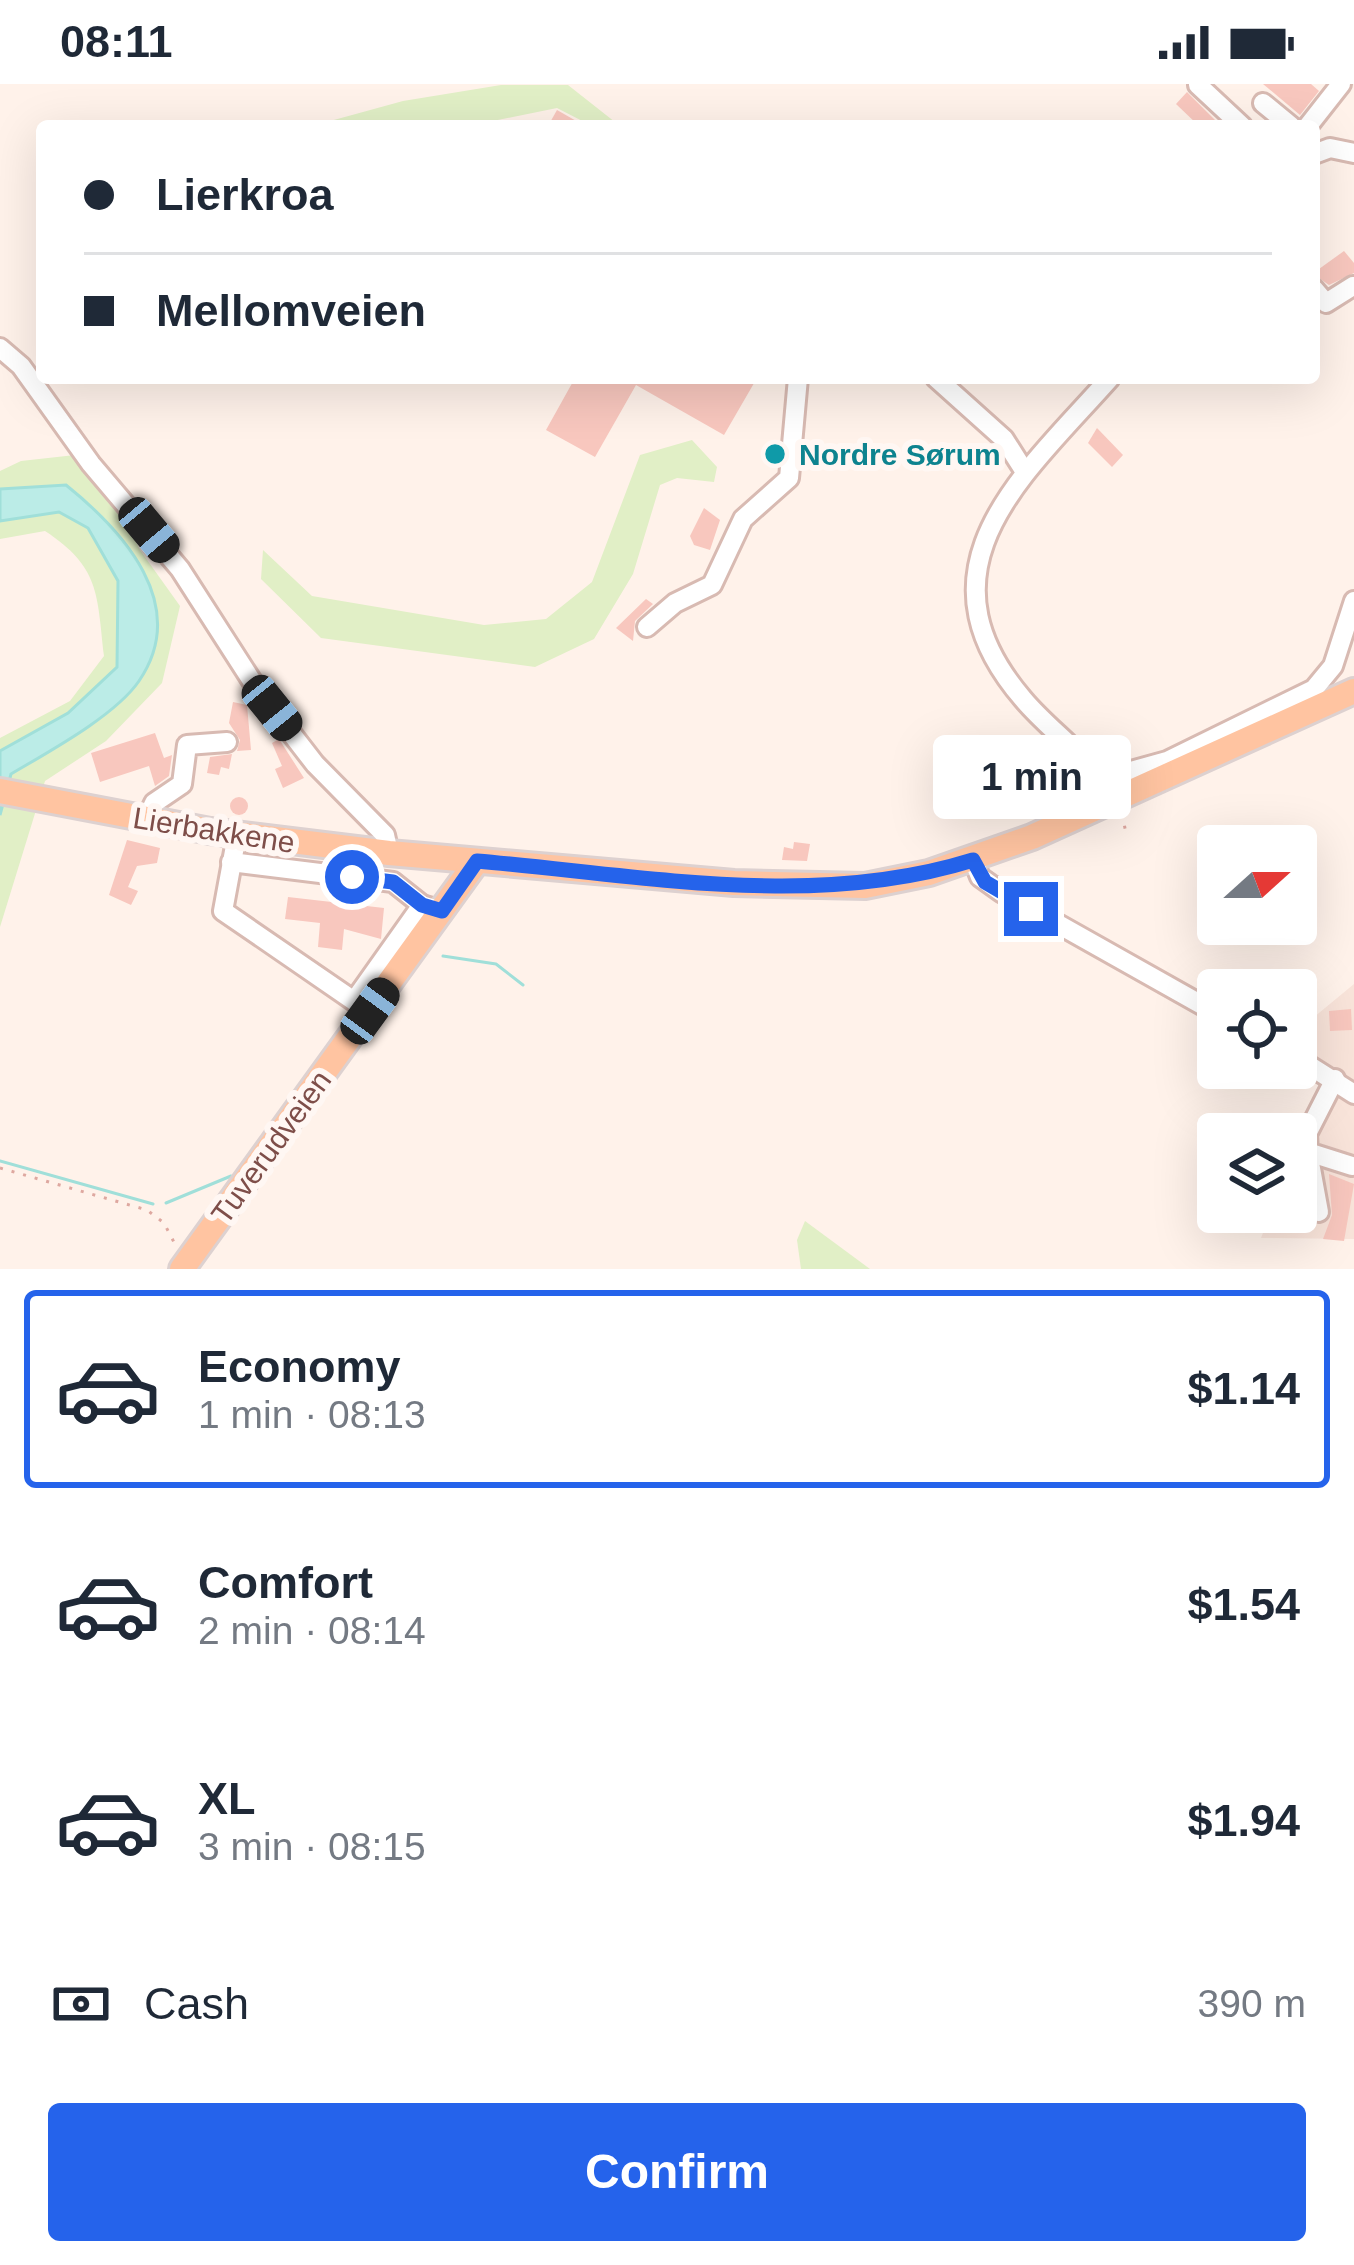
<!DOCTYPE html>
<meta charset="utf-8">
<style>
:root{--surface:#fff;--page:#f6f6f7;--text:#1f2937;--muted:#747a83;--line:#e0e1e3;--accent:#2563eb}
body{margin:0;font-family:Helvetica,sans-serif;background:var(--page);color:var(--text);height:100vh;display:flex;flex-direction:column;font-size:45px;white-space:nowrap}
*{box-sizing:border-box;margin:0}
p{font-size:39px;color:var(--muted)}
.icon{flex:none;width:66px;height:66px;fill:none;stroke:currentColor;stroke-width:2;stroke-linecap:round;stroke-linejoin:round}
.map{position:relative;height:1185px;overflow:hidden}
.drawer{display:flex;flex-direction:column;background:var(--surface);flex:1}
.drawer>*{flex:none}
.banner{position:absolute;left:36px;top:36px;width:1284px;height:264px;border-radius:12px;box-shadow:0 12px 48px #0002;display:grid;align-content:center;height:264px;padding:0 48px;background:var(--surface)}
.needle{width:78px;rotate:69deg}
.fabs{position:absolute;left:1197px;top:741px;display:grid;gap:24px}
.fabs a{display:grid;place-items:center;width:120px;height:120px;border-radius:12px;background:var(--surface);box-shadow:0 12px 48px #0002;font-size:60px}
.end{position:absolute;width:54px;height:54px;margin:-27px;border:15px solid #2563eb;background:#fff;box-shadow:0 0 0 6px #fff}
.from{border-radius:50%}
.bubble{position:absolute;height:84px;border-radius:12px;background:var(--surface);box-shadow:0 12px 48px #0002;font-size:39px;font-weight:700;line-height:84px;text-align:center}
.car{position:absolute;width:36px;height:72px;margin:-36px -18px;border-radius:15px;box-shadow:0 0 9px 3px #0007;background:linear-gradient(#222 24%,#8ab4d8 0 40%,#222 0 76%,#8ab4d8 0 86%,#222 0)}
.banner b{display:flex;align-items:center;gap:42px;height:114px;font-size:45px}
.banner b+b{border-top:3px solid var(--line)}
.banner i{width:30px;height:30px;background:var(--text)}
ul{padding:21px 0 0;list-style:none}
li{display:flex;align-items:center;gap:36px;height:198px;margin:0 24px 18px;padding:0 24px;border:6px solid transparent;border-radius:12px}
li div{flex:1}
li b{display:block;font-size:45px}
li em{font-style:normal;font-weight:700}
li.selected{border-color:var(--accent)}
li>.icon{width:108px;height:108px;stroke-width:1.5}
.pay{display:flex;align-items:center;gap:30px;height:132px;padding:0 48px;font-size:45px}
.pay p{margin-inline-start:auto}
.button{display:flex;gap:24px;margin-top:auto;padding:24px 48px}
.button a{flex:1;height:138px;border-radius:12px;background:var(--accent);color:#fff;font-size:48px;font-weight:700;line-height:138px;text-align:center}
.status{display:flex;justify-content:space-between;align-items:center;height:84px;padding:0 60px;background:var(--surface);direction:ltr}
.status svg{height:33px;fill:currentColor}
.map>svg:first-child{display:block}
.residential{fill:#f9e4da}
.green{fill:#e1efc6}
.water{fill:#bbece7;stroke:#a0dfd9;stroke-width:3}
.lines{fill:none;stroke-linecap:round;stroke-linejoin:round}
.stream{stroke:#a0dfd9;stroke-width:3}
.building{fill:#f8c7be}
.minor-casing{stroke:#d8bab2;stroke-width:24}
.major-casing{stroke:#ddd1d0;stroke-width:30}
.path{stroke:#dea8a0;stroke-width:3;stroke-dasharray:3 9;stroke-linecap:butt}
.minor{stroke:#fff;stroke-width:18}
.major{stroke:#ffc4a1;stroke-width:24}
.route{stroke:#2563eb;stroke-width:15}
.culture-dot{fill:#0f9aa8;stroke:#fff7f3;stroke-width:4.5}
.labels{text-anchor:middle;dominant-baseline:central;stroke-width:12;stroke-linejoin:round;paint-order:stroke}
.culture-label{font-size:30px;font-weight:bold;fill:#0d838f;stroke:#fff7f3;text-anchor:start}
.street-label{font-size:30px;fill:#7e4e49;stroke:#fff7f3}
</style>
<div class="status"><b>08:11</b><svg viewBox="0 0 49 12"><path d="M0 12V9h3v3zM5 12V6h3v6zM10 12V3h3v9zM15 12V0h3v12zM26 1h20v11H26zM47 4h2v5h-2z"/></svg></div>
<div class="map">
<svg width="1354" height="1185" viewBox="0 0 1354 1185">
<rect width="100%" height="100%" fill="#fff2ea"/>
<path class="residential" d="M1354,900V1155L1261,1154L1271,1128H1296V1067L1324,998L1296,980V948Z"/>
<g class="green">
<path d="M501,1H568L620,42H592L557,24L468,42H312L403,17Z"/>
<path d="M692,356L717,383L714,398L677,394L660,401L633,490L594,555L535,583L321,554L261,495L263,466L312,512L484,541L546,535L592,498L640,371Z"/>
<path d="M93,369L140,466L180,522L162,599L106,657L45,697L0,843V654L70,617L104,572C97,510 100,483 45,447L0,455V387L21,377Z"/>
<path d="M805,1137L870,1185H801L797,1156Z"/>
</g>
<path class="water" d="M66,401C123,447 191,521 139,597C115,632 48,668 11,690L0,731V667L68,629L117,583L118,497L88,444L59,428L0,437V405Z"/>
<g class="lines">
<g class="stream">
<path d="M443,872L496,880L523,901"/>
<path d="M0,1077L153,1120"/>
<path d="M166,1119L231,1092"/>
</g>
</g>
<g class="building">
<path d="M1263,0H1311L1319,7L1300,31Z"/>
<path d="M1187,8L1216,37L1211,42H1199L1176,20Z"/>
<path d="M557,26L585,42H548Z"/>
<path d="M1344,167L1354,179V189L1329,201L1316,192L1319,185Z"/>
<path d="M575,294H757L724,351L636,301L595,373L546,346Z"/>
<path d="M1097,344L1123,371L1112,383L1088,359Z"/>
<path d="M704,424L720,436L710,466L694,461L690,452Z"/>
<path d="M646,515L653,520L635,537L633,557L616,544Z"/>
<path d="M233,618L247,621L251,666L237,667L240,656L229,639Z"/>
<path d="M155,649L164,674L172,671L169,692L155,702L149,682L100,698L91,669Z"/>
<path d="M279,655L304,694L283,704L275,685L282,682L272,659Z"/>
<path d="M232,670L229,685L221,683L219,691L207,689L210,673Z"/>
<circle cx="239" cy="722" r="9"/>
<path d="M127,756L160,764L157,779L137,782L128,803L138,807L131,821L109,811Z"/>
<path d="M794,758L810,760L807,777L782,776L784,763L793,765Z"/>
<path d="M288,813L384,824L381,855L344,845L342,866L318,863L320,839L285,835Z"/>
<path d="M1351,925L1352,946L1330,947L1329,927Z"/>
<path d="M1329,1090L1354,1100L1344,1157L1323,1155L1332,1131Z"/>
</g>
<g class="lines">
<defs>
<g id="minor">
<path d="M1198,1L1242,42"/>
<path d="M1263,19L1291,42"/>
<path d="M1308,42L1341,0"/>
<path d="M1314,70L1330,64L1354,69"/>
<path d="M1314,205L1326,219L1353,202"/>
<path d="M0,264L21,282L91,380L180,485L257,605L315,680L385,751L389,769"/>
<path d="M936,294L1004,355L1025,388"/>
<path d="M1110,294C1024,391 910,483 1023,615C1053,651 1095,675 1114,719"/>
<path d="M647,543L675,519L712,501L743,435L789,394L798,294"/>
<path d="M1102,695L1167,677L1314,605L1333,582L1354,517"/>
<path d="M146,736L154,719L182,700L187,661L227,658"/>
<path d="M237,751L223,827L354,917L422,821L442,827"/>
<path d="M973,775L980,793L1001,808L1218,930"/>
<path d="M231,778L393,798L422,821"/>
<path d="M1296,973L1354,1010"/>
<path d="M1335,995L1307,1050L1308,1068L1352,1082"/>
<path d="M1308,1068L1319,1128"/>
</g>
<g id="major">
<path d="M0,707L210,747L389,769L734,799L865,802L929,789L1032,753L1354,607"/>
<path d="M182,1185L477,777"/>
</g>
</defs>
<use href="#minor" class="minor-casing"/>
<use href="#major" class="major-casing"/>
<g class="path">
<path d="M1122,730L1126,749"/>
<path d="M0,1084L147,1126L164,1139L177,1164"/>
</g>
<use href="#minor" class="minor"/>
<use href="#major" class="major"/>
</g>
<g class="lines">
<path class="route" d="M352,793L393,798L422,821L442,827L477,777C641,791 813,826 973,776L985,798L1031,825"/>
</g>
<circle class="culture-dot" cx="775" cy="370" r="12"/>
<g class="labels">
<g class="culture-label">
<text x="799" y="370">Nordre Sørum</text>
</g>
<g class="street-label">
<text transform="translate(214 746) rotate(9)">Lierbakkene</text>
<text transform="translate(271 1063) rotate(-54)">Tuverudveien</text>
</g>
</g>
</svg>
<div class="fabs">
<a><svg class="needle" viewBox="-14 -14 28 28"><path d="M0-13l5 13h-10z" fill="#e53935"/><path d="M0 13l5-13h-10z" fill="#747a83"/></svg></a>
<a><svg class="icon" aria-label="locate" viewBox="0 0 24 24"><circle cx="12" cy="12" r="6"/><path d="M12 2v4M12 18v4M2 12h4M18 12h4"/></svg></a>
<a><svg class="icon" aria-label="layers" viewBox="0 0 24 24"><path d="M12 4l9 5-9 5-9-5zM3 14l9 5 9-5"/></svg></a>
</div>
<i class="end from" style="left:352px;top:793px"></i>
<i class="end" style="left:1031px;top:825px"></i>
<div class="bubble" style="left:933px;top:651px;width:198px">1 min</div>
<i class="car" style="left:149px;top:446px;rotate:140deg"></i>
<i class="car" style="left:272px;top:624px;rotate:141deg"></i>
<i class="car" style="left:370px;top:927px;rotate:36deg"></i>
<div class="banner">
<b><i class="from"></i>Lierkroa</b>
<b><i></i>Mellomveien</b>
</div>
</div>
<section class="drawer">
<ul>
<li class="selected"><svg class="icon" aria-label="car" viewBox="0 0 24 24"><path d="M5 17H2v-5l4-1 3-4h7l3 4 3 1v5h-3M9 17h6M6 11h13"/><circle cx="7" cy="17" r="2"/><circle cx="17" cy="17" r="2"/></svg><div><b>Economy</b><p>1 min · 08:13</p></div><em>$1.14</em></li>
<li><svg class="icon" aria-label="car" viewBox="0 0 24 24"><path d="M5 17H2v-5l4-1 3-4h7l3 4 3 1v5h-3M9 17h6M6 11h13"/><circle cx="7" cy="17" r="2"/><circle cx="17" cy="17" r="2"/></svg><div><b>Comfort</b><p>2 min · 08:14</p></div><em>$1.54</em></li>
<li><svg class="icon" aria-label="car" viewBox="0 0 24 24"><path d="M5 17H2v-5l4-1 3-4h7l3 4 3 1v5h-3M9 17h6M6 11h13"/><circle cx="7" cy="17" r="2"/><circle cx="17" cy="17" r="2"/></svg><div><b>XL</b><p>3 min · 08:15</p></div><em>$1.94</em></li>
</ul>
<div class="pay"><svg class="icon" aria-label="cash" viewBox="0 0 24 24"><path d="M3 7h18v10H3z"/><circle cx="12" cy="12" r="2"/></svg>Cash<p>390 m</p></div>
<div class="button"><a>Confirm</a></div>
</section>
